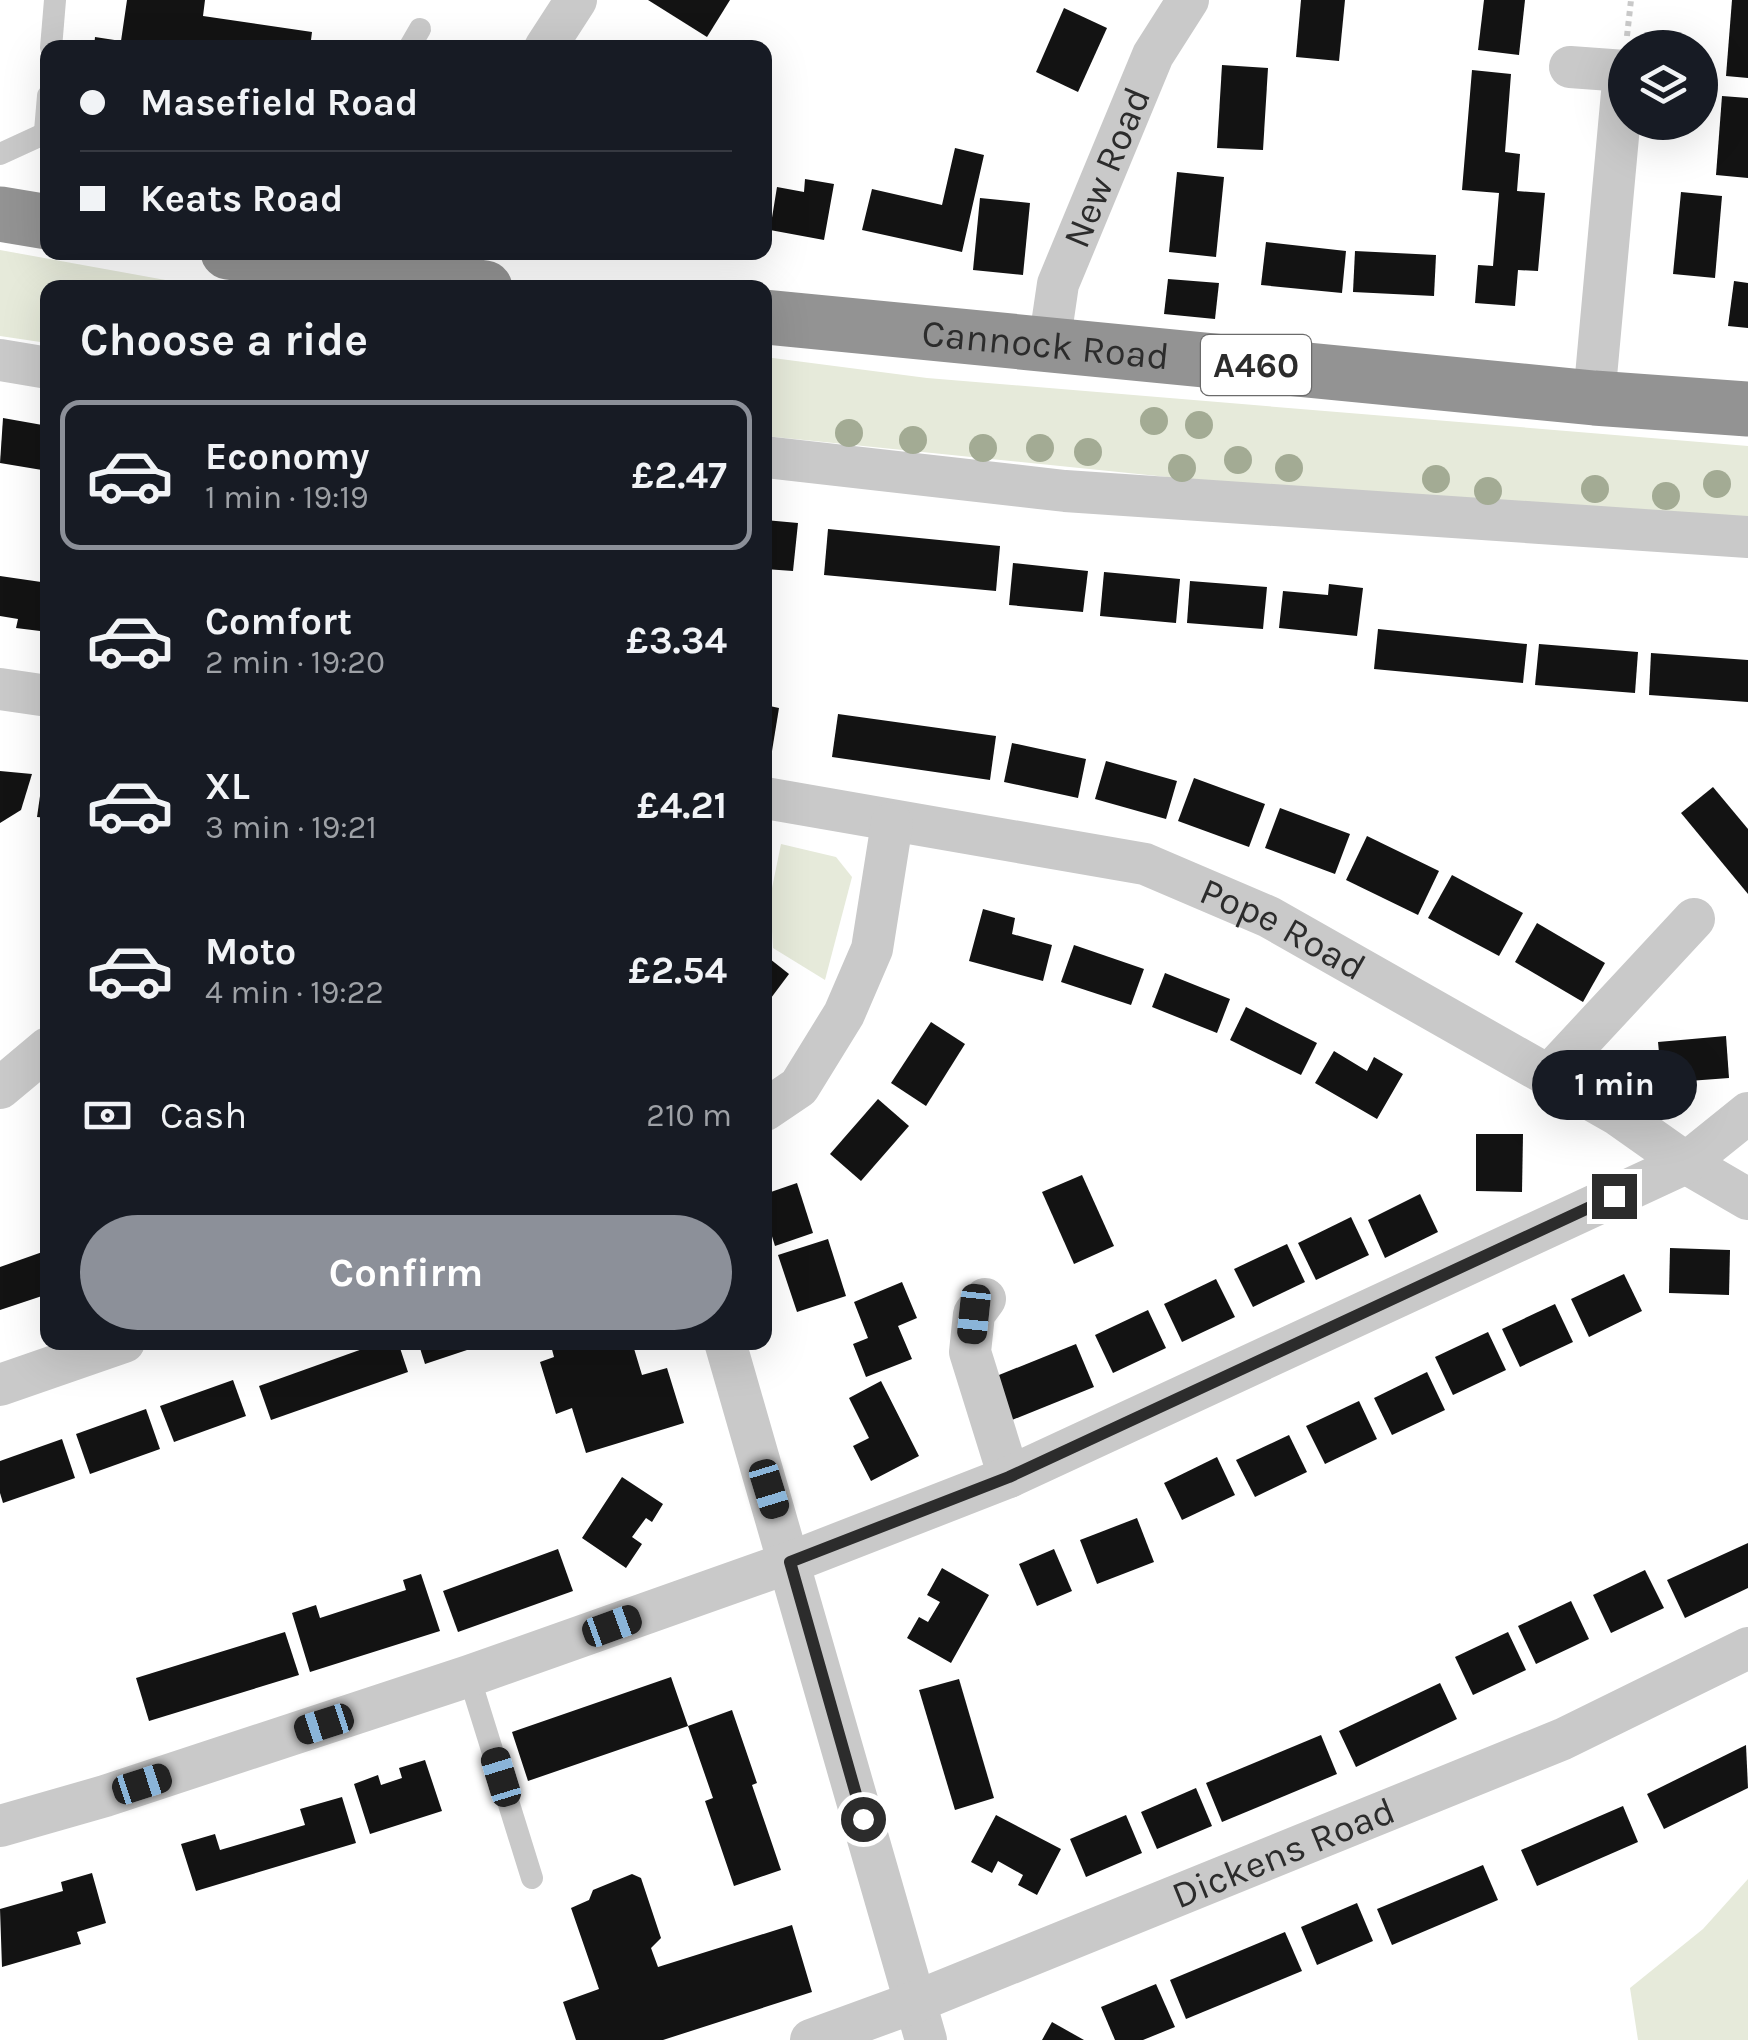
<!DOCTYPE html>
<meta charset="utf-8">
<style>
:root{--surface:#171b24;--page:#242831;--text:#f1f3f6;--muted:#9ea1a6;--line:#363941;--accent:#8c9099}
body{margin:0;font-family:Karla,sans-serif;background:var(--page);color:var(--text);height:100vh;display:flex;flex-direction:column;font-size:38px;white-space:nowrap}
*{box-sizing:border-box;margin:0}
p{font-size:32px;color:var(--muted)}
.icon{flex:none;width:55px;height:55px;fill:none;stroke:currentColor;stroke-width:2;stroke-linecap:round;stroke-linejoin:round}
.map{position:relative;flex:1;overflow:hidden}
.sheet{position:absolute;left:40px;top:280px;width:732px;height:1070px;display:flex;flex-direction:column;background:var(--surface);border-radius:20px;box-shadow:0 10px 40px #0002}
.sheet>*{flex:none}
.banner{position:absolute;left:40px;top:40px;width:732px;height:220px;border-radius:20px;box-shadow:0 10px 40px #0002;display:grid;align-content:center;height:220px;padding:0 40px;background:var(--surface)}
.tools{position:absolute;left:1608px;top:30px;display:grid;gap:20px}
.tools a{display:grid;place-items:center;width:110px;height:110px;border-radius:50%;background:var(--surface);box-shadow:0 10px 40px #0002;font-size:50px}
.end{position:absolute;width:45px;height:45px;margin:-22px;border:12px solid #2c2c2c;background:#fff;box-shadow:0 0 0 5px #fff}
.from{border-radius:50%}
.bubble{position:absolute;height:70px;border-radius:35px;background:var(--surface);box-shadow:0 10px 40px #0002;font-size:32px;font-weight:700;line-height:70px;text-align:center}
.car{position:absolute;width:30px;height:60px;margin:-30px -15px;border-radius:12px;box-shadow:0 0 8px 2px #0007;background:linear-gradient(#222 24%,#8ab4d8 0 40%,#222 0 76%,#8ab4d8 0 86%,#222 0)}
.banner b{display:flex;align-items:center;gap:35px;height:95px;font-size:38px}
.banner b+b{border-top:2px solid var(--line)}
.banner i{width:25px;height:25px;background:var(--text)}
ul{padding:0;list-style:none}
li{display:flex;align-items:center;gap:30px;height:150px;margin:0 20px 15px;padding:0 20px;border:5px solid transparent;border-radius:20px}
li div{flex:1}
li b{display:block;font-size:38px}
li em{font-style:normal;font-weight:700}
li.on{border-color:var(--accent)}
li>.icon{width:90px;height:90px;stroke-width:1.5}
h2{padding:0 40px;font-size:45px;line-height:120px}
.pay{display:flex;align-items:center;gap:25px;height:110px;padding:0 40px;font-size:38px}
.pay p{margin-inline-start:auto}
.primary-button{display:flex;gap:20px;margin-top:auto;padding:20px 40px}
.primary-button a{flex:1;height:115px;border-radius:60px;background:var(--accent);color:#fff;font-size:40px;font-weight:700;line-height:115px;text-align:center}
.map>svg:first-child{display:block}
.green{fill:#e6eada}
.building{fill:#131313}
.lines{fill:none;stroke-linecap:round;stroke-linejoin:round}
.path{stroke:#c9c9c9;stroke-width:6;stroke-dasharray:5 5;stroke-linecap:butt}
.lane{stroke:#c9c9c9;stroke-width:22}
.street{stroke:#c9c9c9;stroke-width:42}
.highway{stroke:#939393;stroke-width:55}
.tree{fill:#a3ab94}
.route{stroke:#2c2c2c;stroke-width:12}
.labels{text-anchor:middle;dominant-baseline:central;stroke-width:10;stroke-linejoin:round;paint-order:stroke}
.shield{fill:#fff;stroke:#6b6b6b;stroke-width:2.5}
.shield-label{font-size:35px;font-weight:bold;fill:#2c2c2c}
.street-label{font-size:38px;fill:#2c2c2c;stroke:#fff}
</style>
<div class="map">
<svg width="1748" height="2040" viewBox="0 0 1748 2040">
<rect width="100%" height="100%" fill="#fff"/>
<g class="green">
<path d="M0,250L204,287L48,288L47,343L0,336Z"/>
<path d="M765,357L927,378L1748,446V523L1187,479L765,436Z"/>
<path d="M781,844L836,857L852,877L825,980L773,948L770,898Z"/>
<path d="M1748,1879V2040H1638L1630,1988L1703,1929Z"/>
</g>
<g class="building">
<path d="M127,0H205L203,16L312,32L310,48H94L95,37L121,41Z"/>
<path d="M648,0H730L707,37Z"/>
<path d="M1301,0H1345L1339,61L1296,57Z"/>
<path d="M1484,0H1525L1519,55L1478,50Z"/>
<path d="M1732,0H1748V78L1726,76Z"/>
<path d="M1064,8L1107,28L1078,92L1036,72Z"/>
<path d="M1222,65L1268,68L1263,150L1217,148Z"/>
<path d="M1472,70L1511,74L1505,152L1520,154L1517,191L1545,193L1538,271L1518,270L1515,306L1475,303L1478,265L1493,266L1499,193L1462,190Z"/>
<path d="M1722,96L1748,98V178L1716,175Z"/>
<path d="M955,148L984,155L962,252L862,230L872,189L942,205Z"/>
<path d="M1177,172L1224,177L1216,257L1169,252Z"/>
<path d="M805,179L834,184L824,240L770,230L777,187L804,192Z"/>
<path d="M1681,192L1722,196L1715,278L1673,274Z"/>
<path d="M980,198L1030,203L1023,275L973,270Z"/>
<path d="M1266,242L1346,251L1342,293L1261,285Z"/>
<path d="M1355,251L1436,255L1434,296L1353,292Z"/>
<path d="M1168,279L1219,283L1215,319L1164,314Z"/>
<path d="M1734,281L1748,283V328L1728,326Z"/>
<path d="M3,418L48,426V471L0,463Z"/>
<path d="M765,520L798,523L793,571L765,569Z"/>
<path d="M828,529L1000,546L996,591L824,575Z"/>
<path d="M1013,563L1088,571L1083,612L1009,605Z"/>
<path d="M1104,572L1180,579L1176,623L1100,616Z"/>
<path d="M0,576L48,583V632L16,628L18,619L0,616Z"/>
<path d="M1190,581L1267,587L1263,629L1187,623Z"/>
<path d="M1329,584L1363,588L1357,636L1279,628L1283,591L1328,595Z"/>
<path d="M1378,629L1527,644L1523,683L1374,669Z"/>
<path d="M1539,644L1638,652L1635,693L1535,685Z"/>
<path d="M1651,653L1748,660V702L1649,695Z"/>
<path d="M765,705L779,708L772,751L765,750Z"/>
<path d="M838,714L996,736L990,780L832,757Z"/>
<path d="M1012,743L1086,759L1078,798L1004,782Z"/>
<path d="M1106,761L1177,781L1166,819L1095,799Z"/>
<path d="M0,771L32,774L21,810L0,823Z"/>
<path d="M43,775L48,776V818L37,817Z"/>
<path d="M1194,778L1265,804L1249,847L1178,821Z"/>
<path d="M1713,787L1748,829V894L1681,813Z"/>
<path d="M1280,808L1350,834L1335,874L1265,848Z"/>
<path d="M1367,836L1439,871L1418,915L1346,880Z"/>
<path d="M1452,875L1523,913L1499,956L1428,918Z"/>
<path d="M983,909L1015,918L1012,934L1052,945L1043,981L969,961Z"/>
<path d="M1537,923L1605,963L1583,1002L1515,962Z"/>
<path d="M1074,945L1144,969L1131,1005L1061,982Z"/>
<path d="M765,955L789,974L765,1006Z"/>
<path d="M1165,973L1230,999L1217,1033L1152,1007Z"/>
<path d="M1246,1007L1317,1043L1301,1075L1230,1040Z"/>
<path d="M931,1022L965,1044L926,1106L891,1083Z"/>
<path d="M1726,1036L1729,1078L1662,1083L1658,1042Z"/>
<path d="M1334,1051L1367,1071L1374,1057L1403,1074L1377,1119L1315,1083Z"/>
<path d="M878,1099L909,1126L861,1181L830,1154Z"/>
<path d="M1476,1134H1523L1522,1192L1476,1191Z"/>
<path d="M1082,1175L1114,1246L1074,1264L1042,1192Z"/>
<path d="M797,1183L813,1233L775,1246L765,1214V1194Z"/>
<path d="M1420,1194L1438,1232L1385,1258L1368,1220Z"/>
<path d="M1351,1217L1369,1255L1316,1280L1298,1243Z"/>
<path d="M828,1239L846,1296L797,1312L778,1255Z"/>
<path d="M1287,1244L1305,1282L1253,1307L1234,1269Z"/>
<path d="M1670,1248L1730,1250L1729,1295L1669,1293Z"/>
<path d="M48,1250V1294L0,1310V1267Z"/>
<path d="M1624,1274L1642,1311L1589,1337L1571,1299Z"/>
<path d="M1216,1279L1235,1317L1182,1342L1164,1304Z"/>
<path d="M902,1282L917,1318L898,1326L912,1359L866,1377L853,1344L868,1338L854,1302Z"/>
<path d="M1555,1304L1573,1342L1520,1367L1502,1329Z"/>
<path d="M1148,1310L1166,1348L1113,1373L1095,1335Z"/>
<path d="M1488,1332L1506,1370L1453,1395L1435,1357Z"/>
<path d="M382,1342H398L408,1372L271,1420L259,1386Z"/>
<path d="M418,1342H488V1343L425,1364Z"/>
<path d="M550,1342H632L642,1375L667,1368L684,1423L586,1453L572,1408L556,1414L540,1362L554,1357Z"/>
<path d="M1076,1344L1094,1387L1012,1420L994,1377Z"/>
<path d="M1427,1372L1445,1410L1392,1435L1374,1398Z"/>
<path d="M233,1380L246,1416L174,1442L160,1406Z"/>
<path d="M881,1381L919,1456L871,1481L853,1446L869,1438L849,1398Z"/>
<path d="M1359,1401L1377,1439L1325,1464L1306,1426Z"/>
<path d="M146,1409L160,1449L90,1474L76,1434Z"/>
<path d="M1289,1435L1307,1472L1255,1497L1236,1460Z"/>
<path d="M62,1439L75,1478L3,1503L0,1493V1461Z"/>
<path d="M1217,1457L1235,1495L1182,1520L1164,1483Z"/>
<path d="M622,1477L663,1504L652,1522L646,1518L632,1537L642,1544L626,1568L582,1538Z"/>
<path d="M1137,1518L1154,1562L1097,1584L1080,1540Z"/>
<path d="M1748,1543V1588L1685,1618L1667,1580Z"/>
<path d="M558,1549L573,1591L458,1632L443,1591Z"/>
<path d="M1054,1549L1072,1591L1037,1606L1019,1564Z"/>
<path d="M942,1568L989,1595L951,1663L907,1638L919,1617L928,1622L940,1602L927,1595Z"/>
<path d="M1645,1570L1664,1608L1611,1633L1593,1595Z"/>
<path d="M421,1574L440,1631L310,1672L292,1613L316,1605L320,1618L406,1590L403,1580Z"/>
<path d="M1571,1601L1589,1639L1536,1664L1518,1626Z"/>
<path d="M285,1632L299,1675L149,1721L136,1678Z"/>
<path d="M1508,1632L1526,1670L1473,1695L1455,1657Z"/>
<path d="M671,1677L688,1726L732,1710L757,1783L752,1785L781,1870L734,1886L705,1801L713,1798L688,1726L528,1781L512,1732Z"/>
<path d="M959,1679L994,1798L955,1810L919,1690Z"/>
<path d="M1440,1683L1457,1719L1356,1767L1339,1731Z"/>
<path d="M1321,1735L1337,1774L1222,1822L1206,1783Z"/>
<path d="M1746,1745L1748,1788L1664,1829L1647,1794Z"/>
<path d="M425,1760L442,1811L370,1834L354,1784L378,1775L381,1785L402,1778L399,1768Z"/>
<path d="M1196,1788L1212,1826L1157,1849L1141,1812Z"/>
<path d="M342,1797L356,1843L196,1891L181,1844L215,1834L220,1850L305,1825L300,1809Z"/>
<path d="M1623,1806L1638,1842L1537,1886L1521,1850Z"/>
<path d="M996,1815L1061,1849L1037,1895L1018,1885L1023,1875L998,1861L992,1873L971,1862Z"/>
<path d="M1126,1815L1142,1853L1086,1877L1070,1839Z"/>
<path d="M1483,1865L1498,1900L1392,1945L1377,1909Z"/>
<path d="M92,1873L106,1923L77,1932L81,1944L2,1967L0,1909L63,1891L61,1882Z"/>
<path d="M632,1874L641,1878L661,1938L651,1948L658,1967L792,1925L812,1992L663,2040H576L563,2002L599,1989L571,1908L589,1900L593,1890Z"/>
<path d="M1357,1903L1373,1941L1317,1965L1301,1927Z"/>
<path d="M1285,1932L1302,1971L1186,2019L1170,1980Z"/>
<path d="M1156,1984L1175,2027L1143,2040H1115L1101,2007Z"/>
<path d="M1052,2022L1084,2040H1042Z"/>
</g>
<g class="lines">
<path class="path" d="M1627,36L1631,0"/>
<g class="lane">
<path d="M51,48L55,0"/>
<path d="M409,48L420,29"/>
<path d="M45,131L48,96"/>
<path d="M0,154L48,132"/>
<path d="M469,1676L532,1878"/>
</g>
<g class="street">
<path d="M545,48L576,0"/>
<path d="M1570,67L1625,71"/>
<path id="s1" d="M1049,345L1058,284L1153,55L1188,0"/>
<path d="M0,360L48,368"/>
<path d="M1594,398L1624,71"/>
<path d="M765,457L1065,491L1748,537"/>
<path d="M0,689L48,696"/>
<path id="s2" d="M765,798L1145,864L1269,917L1618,1115L1686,1163L1748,1199"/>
<path d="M1549,1075L1694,919"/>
<path d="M0,1088L48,1048"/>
<path d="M765,1110L799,1087L844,1014L872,949L892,823"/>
<path d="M985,1299L974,1314L970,1352L1009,1477"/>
<path d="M725,1342L926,2040"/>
<path d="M0,1385L124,1342"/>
<path d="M0,1826L105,1796L469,1676L791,1562L1009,1477L1686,1163L1748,1113"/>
<path id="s3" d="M811,2040L915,2002L1563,1739L1748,1648"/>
</g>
<g class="highway">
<path d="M0,214L48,222"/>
<path d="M228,252L485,288"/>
<path id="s4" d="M765,317L1594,398L1748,409"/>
</g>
</g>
<g class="tree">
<circle cx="1154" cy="421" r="14"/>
<circle cx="1199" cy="425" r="14"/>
<circle cx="849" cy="433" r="14"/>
<circle cx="913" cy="440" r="14"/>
<circle cx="983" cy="448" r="14"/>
<circle cx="1040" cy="448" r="14"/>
<circle cx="1088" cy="452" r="14"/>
<circle cx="1238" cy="460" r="14"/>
<circle cx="1182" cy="468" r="14"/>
<circle cx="1289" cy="468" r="14"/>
<circle cx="1436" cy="479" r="14"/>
<circle cx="1717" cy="484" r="14"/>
<circle cx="1595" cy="489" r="14"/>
<circle cx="1488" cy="491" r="14"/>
<circle cx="1666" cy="496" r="14"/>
</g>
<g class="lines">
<path class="route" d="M863,1819L790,1562L1009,1477L1614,1196"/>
</g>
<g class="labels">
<rect class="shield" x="1201" y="335" width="110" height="60" rx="8"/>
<g class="shield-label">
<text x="1256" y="365">A460</text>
</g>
<g class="street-label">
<text stroke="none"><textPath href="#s1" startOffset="188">New Road</textPath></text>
<text stroke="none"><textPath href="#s4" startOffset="282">Cannock Road</textPath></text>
<text stroke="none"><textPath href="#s2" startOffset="538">Pope Road</textPath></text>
<text stroke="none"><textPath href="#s3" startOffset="508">Dickens Road</textPath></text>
</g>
</g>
</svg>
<div class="tools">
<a><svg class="icon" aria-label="layers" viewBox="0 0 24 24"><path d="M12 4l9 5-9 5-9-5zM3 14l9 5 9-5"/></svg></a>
</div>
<i class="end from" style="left:863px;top:1819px"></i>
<i class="end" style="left:1614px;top:1196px"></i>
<div class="bubble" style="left:1532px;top:1050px;width:165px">1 min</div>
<i class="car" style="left:974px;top:1314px;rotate:186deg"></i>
<i class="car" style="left:769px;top:1489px;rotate:163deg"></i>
<i class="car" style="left:612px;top:1626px;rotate:70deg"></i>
<i class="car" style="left:324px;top:1724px;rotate:252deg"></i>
<i class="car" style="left:501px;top:1777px;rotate:343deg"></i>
<i class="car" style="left:142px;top:1784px;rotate:72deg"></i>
<div class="banner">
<b><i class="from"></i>Masefield Road</b>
<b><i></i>Keats Road</b>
</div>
<section class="sheet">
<h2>Choose a ride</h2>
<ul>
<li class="on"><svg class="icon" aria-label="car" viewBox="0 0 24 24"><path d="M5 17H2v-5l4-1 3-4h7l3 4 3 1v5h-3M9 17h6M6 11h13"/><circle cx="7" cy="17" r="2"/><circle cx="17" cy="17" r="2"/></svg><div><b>Economy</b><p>1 min · 19:19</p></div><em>£2.47</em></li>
<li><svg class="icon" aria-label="car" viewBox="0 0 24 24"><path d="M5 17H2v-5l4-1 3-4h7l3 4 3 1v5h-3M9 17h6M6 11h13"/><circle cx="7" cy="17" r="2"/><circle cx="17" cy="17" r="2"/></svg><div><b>Comfort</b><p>2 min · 19:20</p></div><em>£3.34</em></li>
<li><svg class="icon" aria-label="car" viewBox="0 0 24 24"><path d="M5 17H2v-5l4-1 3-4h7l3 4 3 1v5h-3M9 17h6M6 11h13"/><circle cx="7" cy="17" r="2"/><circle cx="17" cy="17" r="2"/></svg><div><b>XL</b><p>3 min · 19:21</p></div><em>£4.21</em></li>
<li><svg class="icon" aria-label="car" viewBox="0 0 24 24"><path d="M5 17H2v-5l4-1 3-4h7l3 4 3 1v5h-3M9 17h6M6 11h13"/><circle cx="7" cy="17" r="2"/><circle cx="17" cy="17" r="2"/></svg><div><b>Moto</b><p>4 min · 19:22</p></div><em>£2.54</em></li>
</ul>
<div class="pay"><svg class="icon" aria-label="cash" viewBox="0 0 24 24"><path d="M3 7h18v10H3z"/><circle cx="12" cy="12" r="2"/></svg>Cash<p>210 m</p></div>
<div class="primary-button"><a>Confirm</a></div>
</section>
</div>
